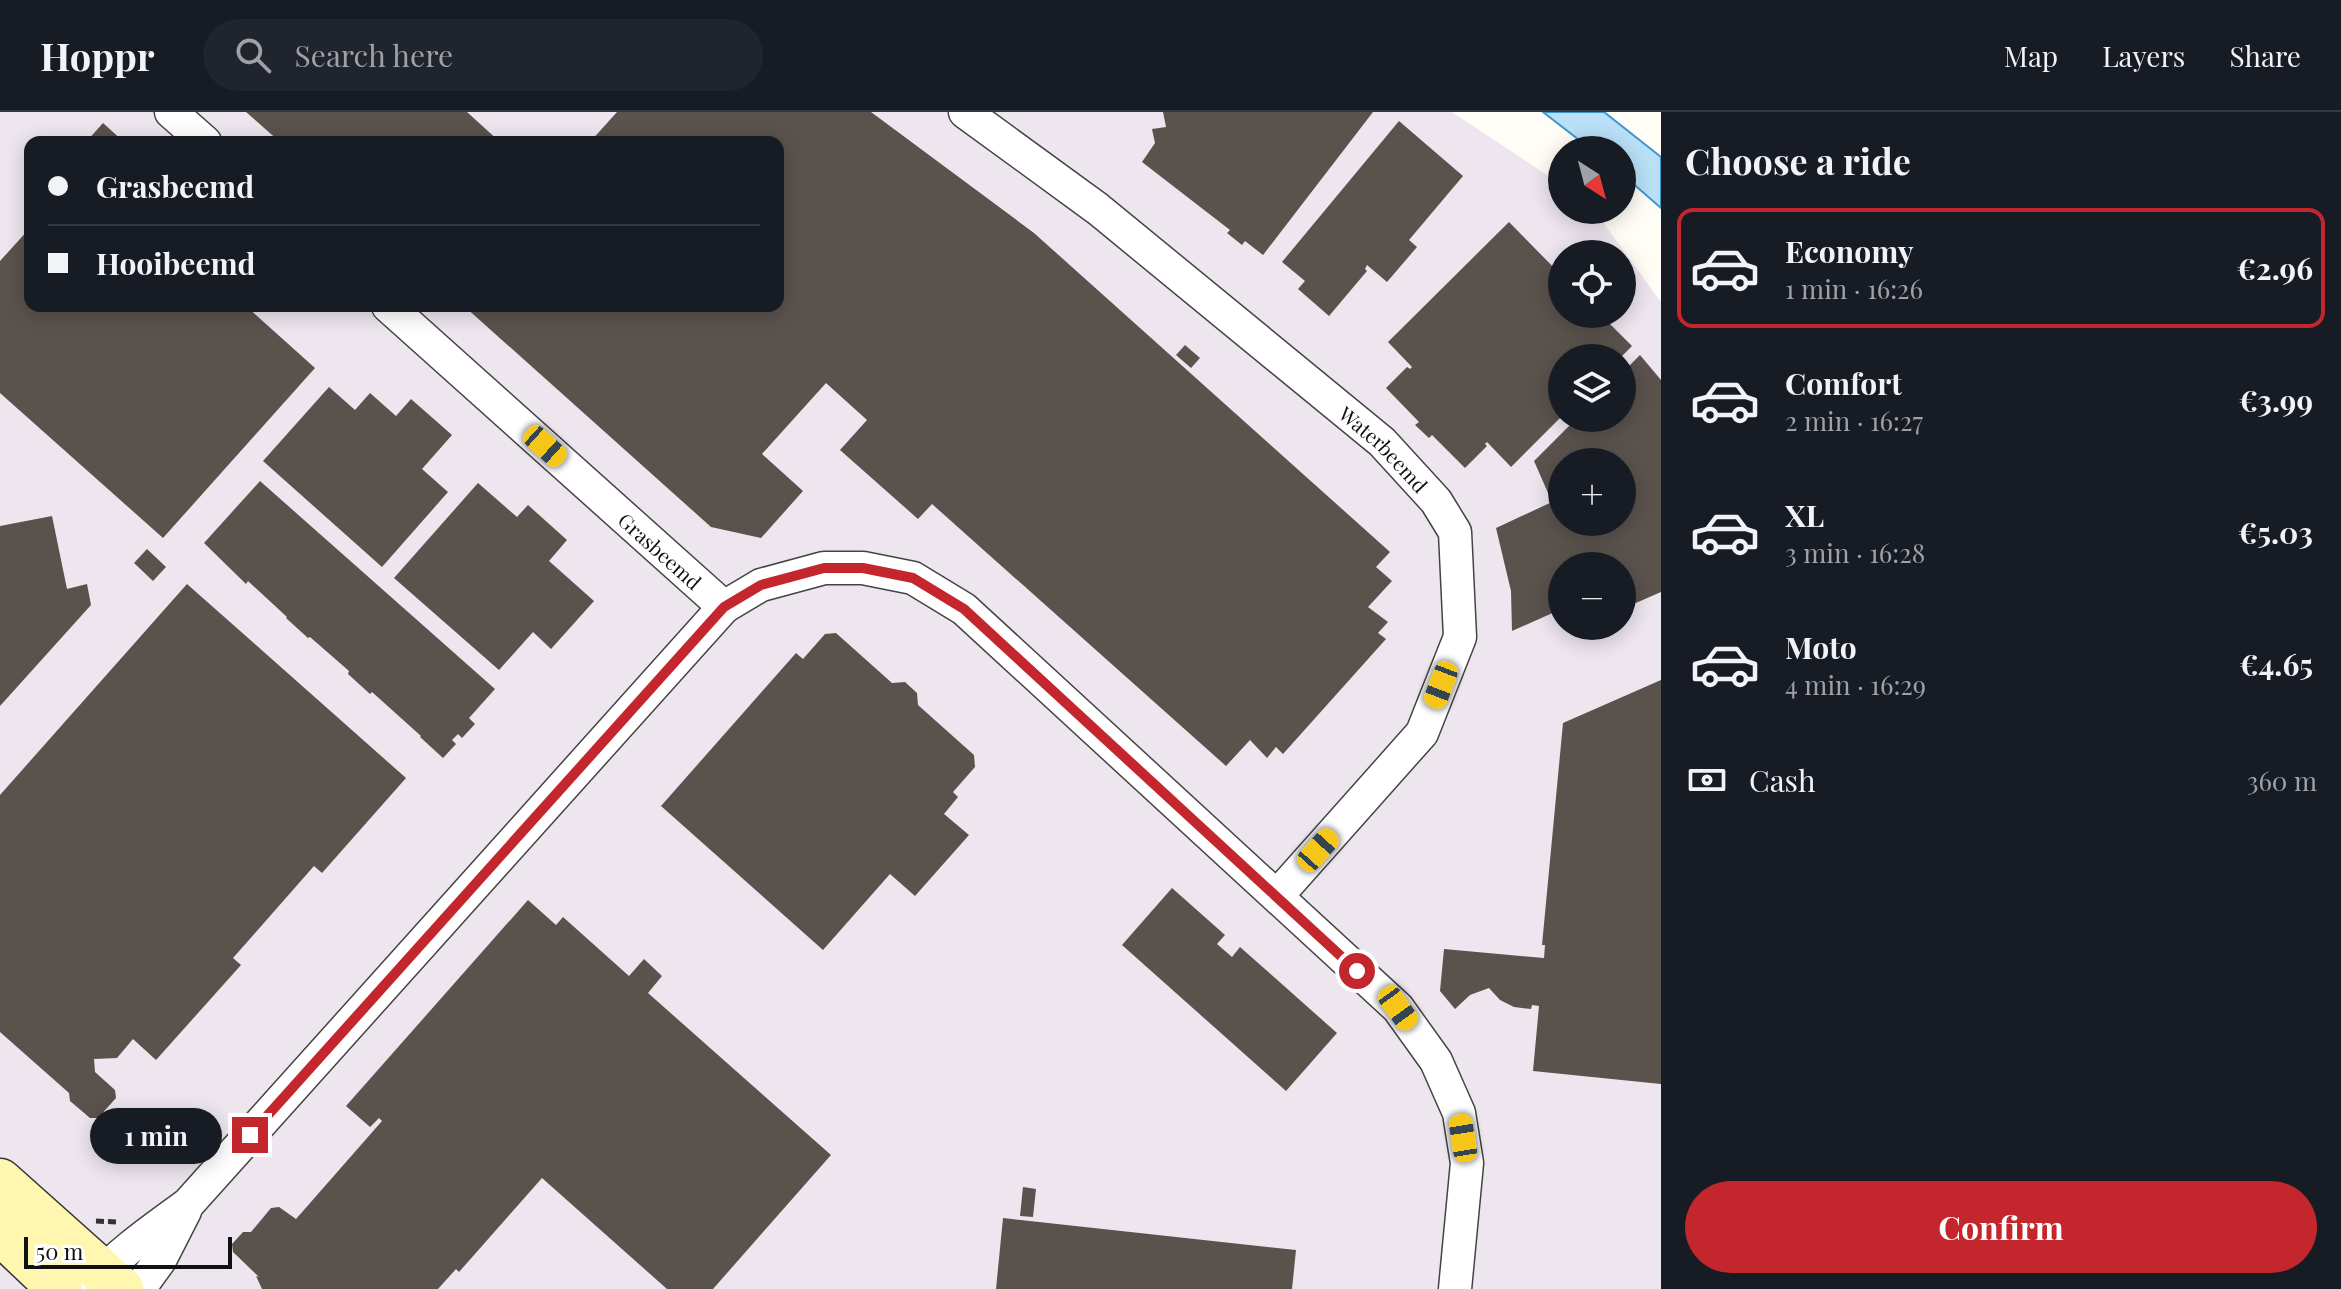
<!DOCTYPE html>
<meta charset="utf-8">
<style>
:root{--surface:#171b24;--page:#20242c;--text:#f1f3f6;--muted:#9ea1a6;--line:#363941;--accent:#c4262e}
body{margin:0;font-family:"Playfair Display",serif;background:var(--page);color:var(--text);height:100vh;display:flex;flex-direction:column;font-size:30px;white-space:nowrap}
*{box-sizing:border-box;margin:0}
p{font-size:26px;color:var(--muted)}
.icon{flex:none;width:44px;height:44px;fill:none;stroke:currentColor;stroke-width:2;stroke-linecap:round;stroke-linejoin:round}
.map{position:relative;flex:1;overflow:hidden}
.sheet{display:flex;flex-direction:column;background:var(--surface);width:680px}
.sheet>*{flex:none}
.banner{position:absolute;left:24px;top:24px;width:760px;height:176px;border-radius:16px;box-shadow:0 4px 20px #0003;display:grid;align-content:center;height:176px;padding:0 24px;background:var(--surface)}
.needle{width:52px;rotate:144deg}
.buttons{position:absolute;left:1548px;top:24px;display:grid;gap:16px}
.buttons a{display:grid;place-items:center;width:88px;height:88px;border-radius:50%;background:var(--surface);box-shadow:0 4px 20px #0003;font-size:40px}
.scale{position:absolute;left:24px;bottom:20px;width:208px;box-sizing:border-box;padding-left:8px;border:4px solid #111;border-top:0;font-size:22px;line-height:28px;white-space:nowrap;color:#111;-webkit-text-stroke:6px #fff;paint-order:stroke}
.end{position:absolute;width:36px;height:36px;margin:-18px;border:10px solid #c4262e;background:#fff;box-shadow:0 0 0 4px #fff}
.from{border-radius:50%}
.bubble{position:absolute;height:56px;border-radius:28px;background:var(--surface);box-shadow:0 4px 20px #0003;font-size:26px;font-weight:700;line-height:56px;text-align:center}
.car{position:absolute;width:24px;height:48px;margin:-24px -12px;border-radius:10px;box-shadow:0 0 6px 2px #0007;background:linear-gradient(#f5c518 24%,#345 0 40%,#f5c518 0 76%,#345 0 86%,#f5c518 0)}
.banner b{display:flex;align-items:center;gap:28px;height:76px;font-size:30px}
.banner b+b{border-top:2px solid var(--line)}
.banner i{width:20px;height:20px;background:var(--text)}
ul{padding:0;list-style:none}
li{display:flex;align-items:center;gap:24px;height:120px;margin:0 16px 12px;padding:0 8px;border:4px solid transparent;border-radius:16px}
li div{flex:1}
li b{display:block;font-size:30px}
li em{font-style:normal;font-weight:700}
li.current{border-color:var(--accent)}
li>.icon{width:72px;height:72px;stroke-width:1.5}
h2{padding:0 24px;font-size:36px;line-height:96px}
.pay{display:flex;align-items:center;gap:20px;height:88px;padding:0 24px;font-size:30px}
.pay p{margin-inline-start:auto}
.button{display:flex;gap:16px;margin-top:auto;padding:16px 24px}
.button a{flex:1;height:92px;border-radius:48px;background:var(--accent);color:#fff;font-size:32px;font-weight:700;line-height:92px;text-align:center}
header{display:flex;align-items:center;gap:48px;box-sizing:border-box;height:112px;padding:0 40px;background:var(--surface);border-bottom:2px solid var(--line)}
header strong{font-size:38px}
nav{display:flex;gap:44px;margin-inline-start:auto;font-size:28px}
.search{width:560px;height:72px;background:var(--page);display:flex;align-items:center;gap:20px;box-sizing:border-box;padding:0 28px;border-radius:44px;color:var(--muted);font-size:30px}
main{display:flex;flex:1;min-height:0}
.map>svg:first-child{display:block}
.industrial{fill:#eee6ef;fill-rule:evenodd}
.water{fill:#b9e0f7;stroke:#3f96cf;stroke-width:2}
.building{fill:#5a524d;fill-rule:evenodd}
.lines{fill:none;stroke-linecap:round;stroke-linejoin:round}
.street-casing{stroke:#444;stroke-width:35}
.secondary-casing{stroke:#333;stroke-width:47}
.path{stroke:#333;stroke-width:5;stroke-dasharray:8 4;stroke-linecap:butt}
.street{stroke:#fff;stroke-width:32}
.secondary{stroke:#fff6b0;stroke-width:44}
.route{stroke:#c4262e;stroke-width:10}
.labels{text-anchor:middle;dominant-baseline:central;stroke-width:8;stroke-linejoin:round;paint-order:stroke}
.street-label{font-size:20px;fill:#111;stroke:#fff}
</style>
<header>
<strong>Hoppr</strong>
<div class="search"><svg class="icon" aria-label="search" viewBox="0 0 24 24"><circle cx="10" cy="10" r="6"/><path d="M15 15l6 6"/></svg>Search here</div>
<nav><a>Map</a><a>Layers</a><a>Share</a></nav>
</header>
<main>
<div class="map">
<svg width="1661" height="1177" viewBox="0 0 1661 1177">
<rect width="100%" height="100%" fill="#fffdf5"/>
<path class="industrial" d="M0,0H1452L1562,73V98H1594L1661,190V1177H0ZM30,30H778V194H30ZM1562,142H1622V202H1562ZM1562,246H1622V306H1562ZM1562,350H1622V410H1562ZM1562,454H1622V514H1562Z"/>
<path class="water" d="M1543,0H1604L1661,45V96L1622,62V38H1592Z"/>
<g class="building">
<path d="M246,0H467L500,30H280Z"/>
<path d="M617,0H871L1034,121L1390,440L1376,455L1392,469L1368,495L1388,510L1378,521L1386,527L1283,642L1276,635L1267,646L1250,628L1226,654L932,392L918,407L840,338L867,308L826,271L762,342L803,379L761,426L711,415L464,194H778V30H590Z"/>
<path d="M1163,0H1373L1263,143L1245,129L1242,133L1227,121L1230,118L1142,50L1155,31L1152,17L1166,15Z"/>
<path d="M1399,9L1463,64L1409,128L1417,135L1387,170L1367,153L1365,157L1367,159L1329,204L1298,177L1305,169L1282,150Z"/>
<path d="M103,11L124,30H86Z"/>
<path d="M1509,110L1562,164V202H1600L1632,234L1620,246H1562V304L1511,355L1487,330L1485,332L1487,334L1465,356L1432,323L1429,326L1415,313L1419,310L1386,276L1407,255L1410,257L1412,255L1388,230Z"/>
<path d="M30,116V194H246L315,256L163,426L0,281V149Z"/>
<path d="M1185,233L1200,246L1191,256L1176,243Z"/>
<path d="M1640,243L1661,268V480L1622,497V454H1562V510L1557,499L1512,519L1511,479L1496,416L1552,390L1534,349L1577,306H1622V261ZM1562,350H1622V410H1562Z"/>
<path d="M329,275L355,298L370,281L396,304L411,287L452,323L422,357L448,380L382,455L263,349Z"/>
<path d="M260,369L495,577L469,606L475,612L462,626L458,622L452,628L456,632L443,646L420,625L421,624L372,580L370,582L348,562L349,559L310,525L308,526L286,506L287,505L248,469L246,472L204,431Z"/>
<path d="M478,371L517,405L528,393L567,428L549,449L594,489L551,537L533,520L499,558L394,466Z"/>
<path d="M52,404L67,477L87,472L91,493L0,594V414Z"/>
<path d="M147,437L166,455L153,469L134,451Z"/>
<path d="M187,472L406,666L322,761L314,754L233,846L241,853L156,948L133,927L117,946L94,947L95,960L115,978L116,986L98,1006H90L70,989L69,981L0,920V683Z"/>
<path d="M836,521L892,571L905,570L917,581L918,593L974,643L975,655L953,680L958,685L944,702L969,723L915,784L890,762L823,838L661,694L796,541L803,547L825,522Z"/>
<path d="M1661,568V972L1533,959L1539,894L1532,893L1531,897L1514,895L1500,888L1489,876L1470,883L1455,897L1440,879L1444,837L1544,846L1545,833H1542L1563,611Z"/>
<path d="M1172,776L1225,823L1217,832L1232,845L1240,835L1337,921L1286,979L1122,833Z"/>
<path d="M528,788L556,813L563,805L629,864L644,847L662,864L648,881L831,1043L713,1177H667L542,1066L459,1160L456,1157L438,1177H262L256,1164L259,1165L233,1140L232,1132L243,1120H251L271,1096L279,1095L296,1107L382,1009L379,1006L370,1015L346,994Z"/>
<path d="M1023,1075L1036,1077L1033,1105L1020,1104Z"/>
<path d="M1003,1106L1296,1138L1292,1177H996Z"/>
</g>
<g class="lines">
<defs>
<g id="street">
<path d="M171,0L205,30"/>
<path id="s1" d="M965,0L1098,97L1382,330L1436,389L1455,420L1460,525L1422,621L1277,784"/>
<path id="s2" d="M388,194L724,495L761,473L824,456H863L913,466L964,497L1398,896L1436,949L1459,1001L1467,1051L1455,1177"/>
<path d="M87,1177C116,1143 152,1118 188,1092L724,495"/>
<path d="M139,1177L160,1148L185,1099"/>
</g>
<g id="secondary">
<path d="M0,1069L121,1177"/>
<path d="M0,1120L60,1177"/>
</g>
</defs>
<use href="#street" class="street-casing"/>
<use href="#secondary" class="secondary-casing"/>
<path class="path" d="M96,1109L117,1110"/>
<use href="#street" class="street"/>
<use href="#secondary" class="secondary"/>
</g>
<g class="lines">
<path class="route" d="M250,1023L724,495L761,473L824,456H863L913,466L964,497L1357,859"/>
</g>
<g class="labels">
<g class="street-label">
<text stroke="none"><textPath href="#s1" startOffset="538">Waterbeemd</textPath></text>
<text stroke="none"><textPath href="#s2" startOffset="366">Grasbeemd</textPath></text>
</g>
</g>
</svg>
<div class="buttons">
<a><svg class="needle" viewBox="-14 -14 28 28"><path d="M0-13l5 13h-10z" fill="#e53935"/><path d="M0 13l5-13h-10z" fill="#9ea1a6"/></svg></a>
<a><svg class="icon" aria-label="locate" viewBox="0 0 24 24"><circle cx="12" cy="12" r="6"/><path d="M12 2v4M12 18v4M2 12h4M18 12h4"/></svg></a>
<a><svg class="icon" aria-label="layers" viewBox="0 0 24 24"><path d="M12 4l9 5-9 5-9-5zM3 14l9 5 9-5"/></svg></a>
<a>+</a>
<a>−</a>
</div>
<div class="scale">50 m</div>
<i class="end from" style="left:1357px;top:859px"></i>
<i class="end" style="left:250px;top:1023px"></i>
<div class="bubble" style="left:90px;top:996px;width:132px">1 min</div>
<i class="car" style="left:545px;top:334px;rotate:132deg"></i>
<i class="car" style="left:1441px;top:573px;rotate:201deg"></i>
<i class="car" style="left:1318px;top:738px;rotate:42deg"></i>
<i class="car" style="left:1398px;top:896px;rotate:144deg"></i>
<i class="car" style="left:1463px;top:1026px;rotate:351deg"></i>
<div class="banner">
<b><i class="from"></i>Grasbeemd</b>
<b><i></i>Hooibeemd</b>
</div>
</div>
<section class="sheet">
<h2>Choose a ride</h2>
<ul>
<li class="current"><svg class="icon" aria-label="car" viewBox="0 0 24 24"><path d="M5 17H2v-5l4-1 3-4h7l3 4 3 1v5h-3M9 17h6M6 11h13"/><circle cx="7" cy="17" r="2"/><circle cx="17" cy="17" r="2"/></svg><div><b>Economy</b><p>1 min · 16:26</p></div><em>€2.96</em></li>
<li><svg class="icon" aria-label="car" viewBox="0 0 24 24"><path d="M5 17H2v-5l4-1 3-4h7l3 4 3 1v5h-3M9 17h6M6 11h13"/><circle cx="7" cy="17" r="2"/><circle cx="17" cy="17" r="2"/></svg><div><b>Comfort</b><p>2 min · 16:27</p></div><em>€3.99</em></li>
<li><svg class="icon" aria-label="car" viewBox="0 0 24 24"><path d="M5 17H2v-5l4-1 3-4h7l3 4 3 1v5h-3M9 17h6M6 11h13"/><circle cx="7" cy="17" r="2"/><circle cx="17" cy="17" r="2"/></svg><div><b>XL</b><p>3 min · 16:28</p></div><em>€5.03</em></li>
<li><svg class="icon" aria-label="car" viewBox="0 0 24 24"><path d="M5 17H2v-5l4-1 3-4h7l3 4 3 1v5h-3M9 17h6M6 11h13"/><circle cx="7" cy="17" r="2"/><circle cx="17" cy="17" r="2"/></svg><div><b>Moto</b><p>4 min · 16:29</p></div><em>€4.65</em></li>
</ul>
<div class="pay"><svg class="icon" aria-label="cash" viewBox="0 0 24 24"><path d="M3 7h18v10H3z"/><circle cx="12" cy="12" r="2"/></svg>Cash<p>360 m</p></div>
<div class="button"><a>Confirm</a></div>
</section>
</main>
